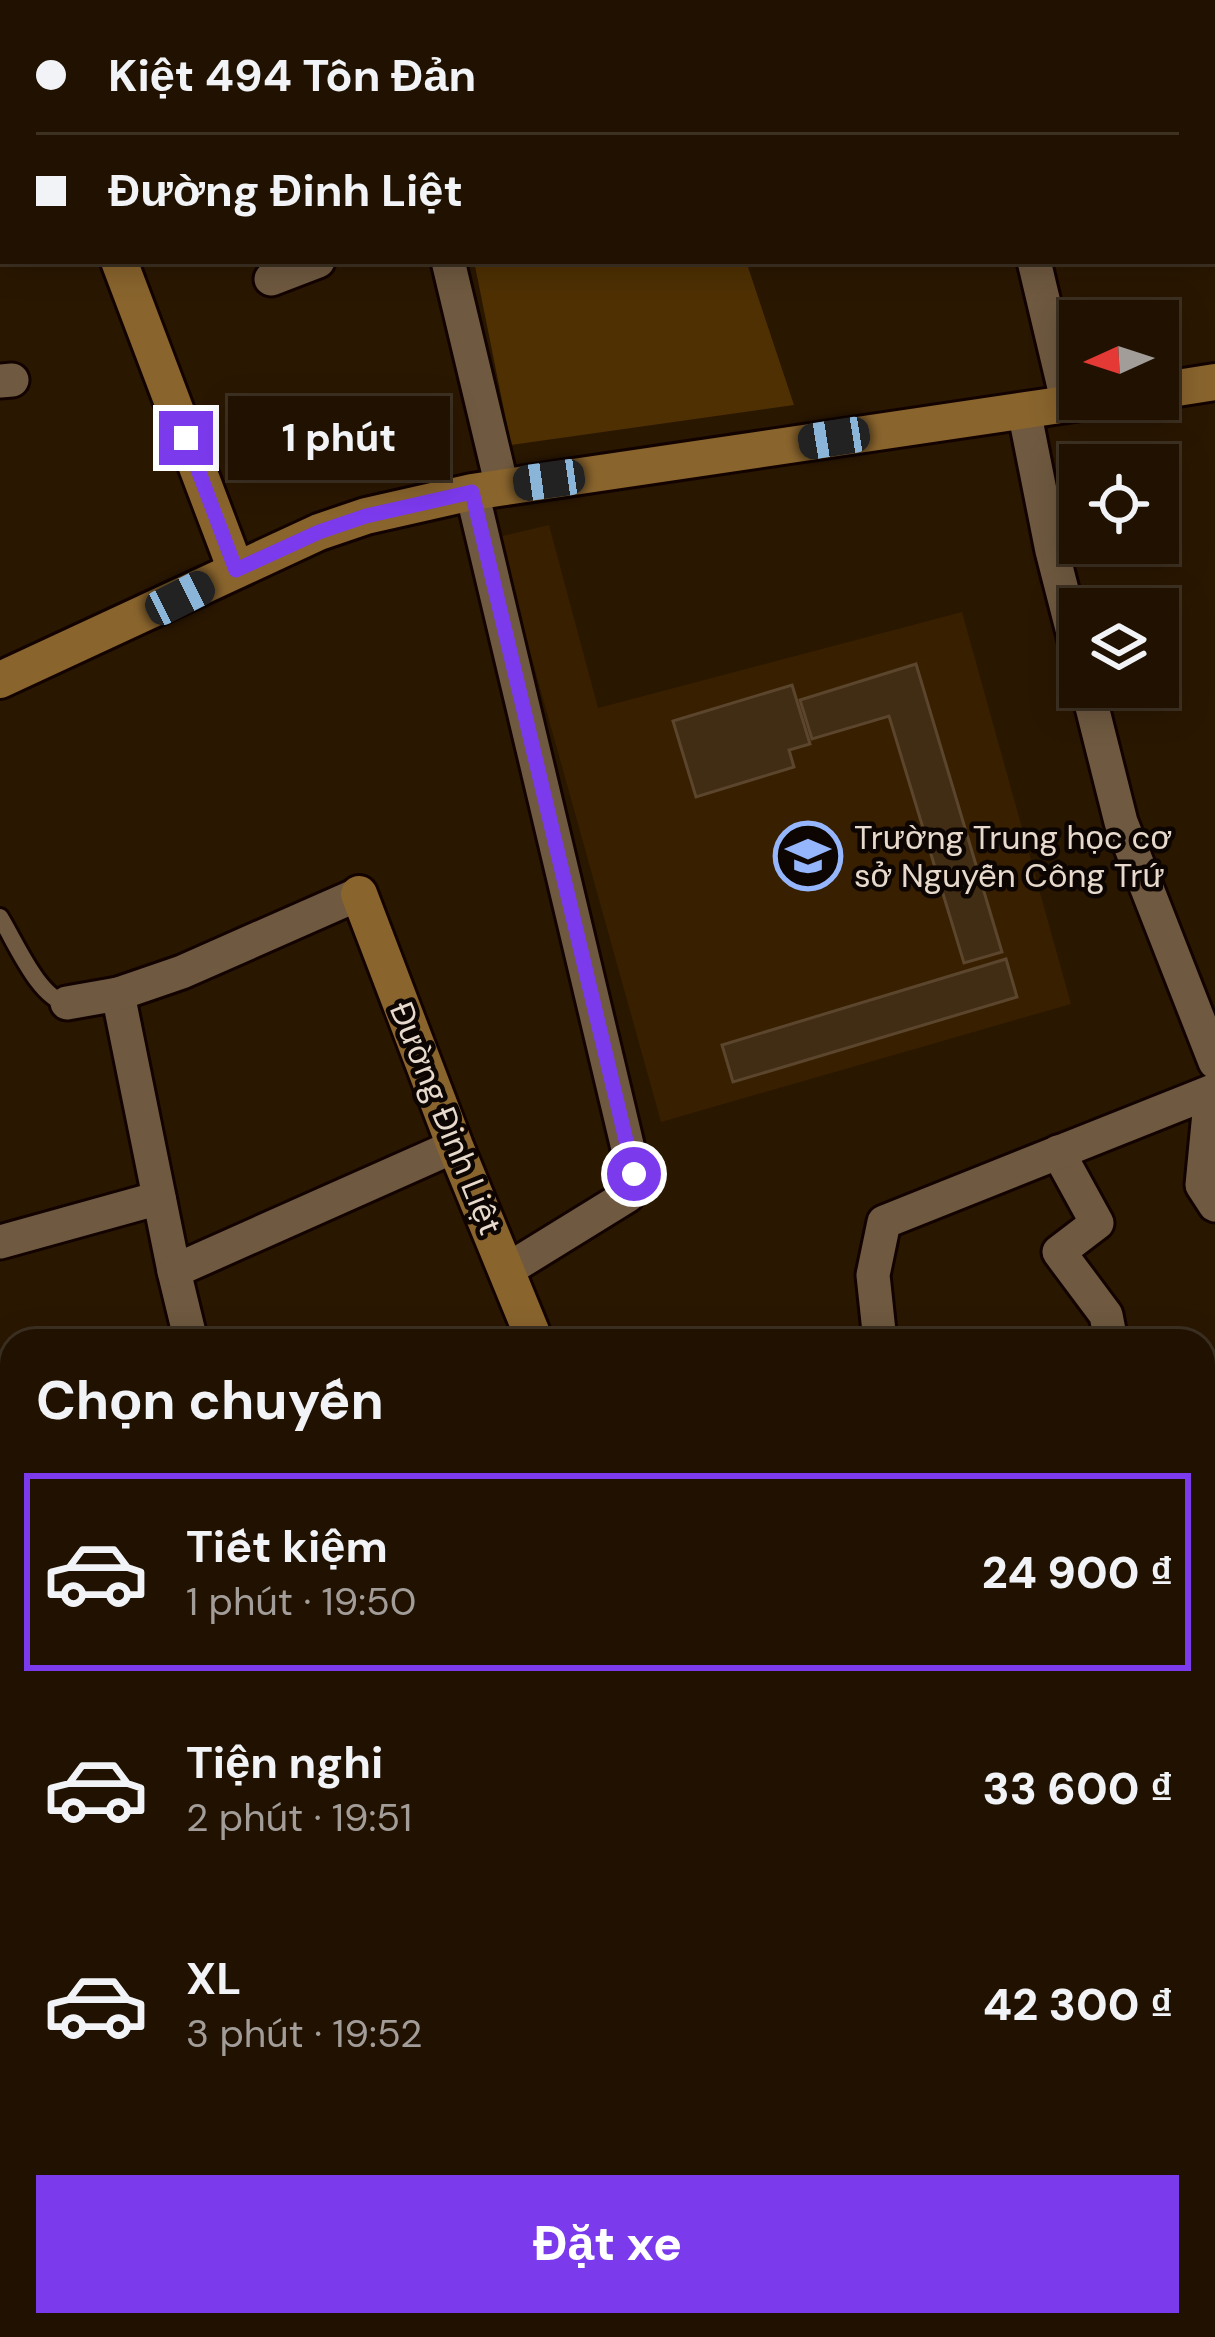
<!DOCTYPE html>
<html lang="vi">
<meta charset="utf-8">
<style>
:root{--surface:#201100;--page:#281a0a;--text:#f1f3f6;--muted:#a29d99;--line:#3d3122;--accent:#7c3aed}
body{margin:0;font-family:"DM Sans",sans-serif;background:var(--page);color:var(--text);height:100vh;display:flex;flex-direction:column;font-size:45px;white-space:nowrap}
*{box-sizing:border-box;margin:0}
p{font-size:39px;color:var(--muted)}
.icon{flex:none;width:66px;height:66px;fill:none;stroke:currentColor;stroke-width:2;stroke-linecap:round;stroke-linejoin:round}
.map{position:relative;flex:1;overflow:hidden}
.drawer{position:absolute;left:0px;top:1329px;width:1215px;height:1008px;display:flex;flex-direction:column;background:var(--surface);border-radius:36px 36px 0 0;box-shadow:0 6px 30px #0003,0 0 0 3px var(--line)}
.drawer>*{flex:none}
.guide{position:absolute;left:0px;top:0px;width:1215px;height:264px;box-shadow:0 6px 30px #0003,0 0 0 3px var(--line);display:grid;align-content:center;height:264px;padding:0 36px;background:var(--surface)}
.needle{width:78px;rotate:267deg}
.tools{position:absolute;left:1059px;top:300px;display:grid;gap:24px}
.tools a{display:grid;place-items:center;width:120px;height:120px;border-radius:0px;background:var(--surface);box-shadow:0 6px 30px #0003,0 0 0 3px var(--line);font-size:60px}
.end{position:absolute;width:54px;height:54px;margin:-27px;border:15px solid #7c3aed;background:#fff;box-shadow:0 0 0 6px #fff}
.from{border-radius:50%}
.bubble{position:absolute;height:84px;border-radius:0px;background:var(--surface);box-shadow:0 6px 30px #0003,0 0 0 3px var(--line);font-size:39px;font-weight:800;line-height:84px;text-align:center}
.car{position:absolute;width:36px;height:72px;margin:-36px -18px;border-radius:15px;box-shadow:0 0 9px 3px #0007;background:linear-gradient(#222 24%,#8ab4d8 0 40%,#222 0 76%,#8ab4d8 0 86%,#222 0)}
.guide b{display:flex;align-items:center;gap:42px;height:114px;font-size:45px}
.guide b+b{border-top:3px solid var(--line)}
.guide i{width:30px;height:30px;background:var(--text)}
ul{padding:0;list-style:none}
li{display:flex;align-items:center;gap:36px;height:198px;margin:0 24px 18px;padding:0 12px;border:6px solid transparent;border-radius:0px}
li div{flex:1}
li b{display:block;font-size:45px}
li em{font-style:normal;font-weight:800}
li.on{border-color:var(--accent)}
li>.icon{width:108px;height:108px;stroke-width:1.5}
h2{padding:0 36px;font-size:54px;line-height:144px}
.action{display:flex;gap:24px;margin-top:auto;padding:24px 36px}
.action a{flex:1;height:138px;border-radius:0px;background:var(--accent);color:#fff;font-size:48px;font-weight:800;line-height:138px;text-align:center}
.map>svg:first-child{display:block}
.built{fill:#371f00}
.green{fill:#4e3003}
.building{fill:#412d14;stroke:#5b452c;stroke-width:3}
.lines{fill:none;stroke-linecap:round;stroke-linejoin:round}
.lane-casing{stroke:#120300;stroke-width:22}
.street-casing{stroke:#120300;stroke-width:39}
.secondary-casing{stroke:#120300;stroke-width:42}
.lane{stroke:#6f5940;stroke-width:16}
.street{stroke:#6f5940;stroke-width:33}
.secondary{stroke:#89642d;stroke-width:36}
.route{stroke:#7c3aed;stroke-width:15}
.labels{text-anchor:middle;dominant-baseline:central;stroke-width:9;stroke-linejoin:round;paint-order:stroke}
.poi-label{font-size:33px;fill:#e7dacc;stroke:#0c0501;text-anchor:start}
.street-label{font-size:33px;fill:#e7dacc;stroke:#0c0501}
</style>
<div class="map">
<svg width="1215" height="2337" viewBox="0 0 1215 2337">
<rect width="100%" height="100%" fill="#2a1700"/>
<path class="built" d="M549,525L598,708L962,612L1071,1004L661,1122L498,537Z"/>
<path class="green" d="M474,261H746L794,405L511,445Z"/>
<g class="building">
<path d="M916,664L1002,952L964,963L889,716L812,739L800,700Z"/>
<path d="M792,685L810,744L789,750L794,767L696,797L673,721Z"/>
<path d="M1006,959L1017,997L733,1082L722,1045Z"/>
</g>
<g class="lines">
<defs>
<g id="lane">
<path d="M0,917C15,941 39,999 67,1003"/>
<path d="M0,1550L12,1576"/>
</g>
<g id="street">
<path d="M335,0L337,3"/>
<path d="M971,0L972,3"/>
<path d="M252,3L262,0"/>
<path d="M0,85L3,84"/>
<path d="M448,261L502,487"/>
<path d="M1034,261L1068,404"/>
<path d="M271,279L318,261"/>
<path d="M0,381L12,380"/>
<path d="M1024,410L1052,551L1080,660"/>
<path d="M472,492L634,1174L633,1187L627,1196L507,1270"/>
<path d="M1087,687L1121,822L1215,1062"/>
<path d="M118,994L174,1271L191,1341"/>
<path d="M67,1003L118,994L182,972L359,894"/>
<path d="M1211,1092L1202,1185L1215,1205"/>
<path d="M1058,1152L1097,1223L1059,1252L1106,1315L1111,1341"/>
<path d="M0,1242L159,1198"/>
<path d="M174,1271L455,1146"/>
<path d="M880,1341L873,1275L884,1222L1215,1090"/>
<path d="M0,1499L12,1493"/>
<path d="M0,1614L12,1610"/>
<path d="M0,1898L12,1893"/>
<path d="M131,2325L134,2337"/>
<path d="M415,2325L418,2337"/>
</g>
<g id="secondary">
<path d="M20,0L21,3"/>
<path d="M119,261L236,570"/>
<path d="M1158,391L1215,382"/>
<path d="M0,680L319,532L366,516L472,492L1101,399"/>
<path d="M359,894L455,1146L535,1341"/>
<path d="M921,2325L926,2337"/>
</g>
</defs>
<use href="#lane" class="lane-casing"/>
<use href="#street" class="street-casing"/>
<use href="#secondary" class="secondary-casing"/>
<use href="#lane" class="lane"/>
<use href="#street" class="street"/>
<use href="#secondary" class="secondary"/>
</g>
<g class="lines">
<path class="route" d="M186,438L236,570L319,532L366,516L472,492L634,1174"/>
</g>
<defs>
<symbol id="school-ring" viewBox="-11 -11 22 22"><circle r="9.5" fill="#0c0501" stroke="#95b6fd" stroke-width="1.5"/><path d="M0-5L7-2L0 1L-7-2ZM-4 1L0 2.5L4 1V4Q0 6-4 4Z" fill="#95b6fd"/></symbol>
</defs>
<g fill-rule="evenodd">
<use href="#school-ring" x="770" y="818" width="76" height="76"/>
</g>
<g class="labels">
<g class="poi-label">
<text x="854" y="837">Trường Trung học cơ<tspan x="854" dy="38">sở Nguyễn Công Trứ</tspan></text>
</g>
<g class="street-label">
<text transform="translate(446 1118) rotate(68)">Đường Đinh Liệt</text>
</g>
</g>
</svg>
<div class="tools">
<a><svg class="needle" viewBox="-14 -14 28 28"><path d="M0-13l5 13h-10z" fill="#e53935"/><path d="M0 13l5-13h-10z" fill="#a29d99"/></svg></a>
<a><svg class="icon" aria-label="locate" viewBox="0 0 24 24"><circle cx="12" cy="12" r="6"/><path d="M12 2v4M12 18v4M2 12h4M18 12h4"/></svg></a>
<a><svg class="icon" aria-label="layers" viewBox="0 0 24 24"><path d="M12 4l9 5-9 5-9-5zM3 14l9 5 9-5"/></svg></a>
</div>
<i class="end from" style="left:634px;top:1174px"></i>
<i class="end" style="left:186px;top:438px"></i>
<div class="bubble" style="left:228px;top:396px;width:222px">1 phút</div>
<i class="car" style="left:834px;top:438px;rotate:261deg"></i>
<i class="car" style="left:549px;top:480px;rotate:262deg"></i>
<i class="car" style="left:180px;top:598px;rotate:63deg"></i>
<div class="guide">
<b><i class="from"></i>Kiệt 494 Tôn Đản</b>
<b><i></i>Đường Đinh Liệt</b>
</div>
<section class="drawer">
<h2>Chọn chuyến</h2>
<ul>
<li class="on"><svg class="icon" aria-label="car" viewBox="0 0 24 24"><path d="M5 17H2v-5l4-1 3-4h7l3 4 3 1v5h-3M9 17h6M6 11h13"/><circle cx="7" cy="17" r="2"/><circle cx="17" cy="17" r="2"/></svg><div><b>Tiết kiệm</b><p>1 phút · 19:50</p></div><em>24 900 ₫</em></li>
<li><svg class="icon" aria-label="car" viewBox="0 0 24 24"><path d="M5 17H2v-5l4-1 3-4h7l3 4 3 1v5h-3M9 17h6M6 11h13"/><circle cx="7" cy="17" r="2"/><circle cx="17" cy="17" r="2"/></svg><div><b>Tiện nghi</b><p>2 phút · 19:51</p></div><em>33 600 ₫</em></li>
<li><svg class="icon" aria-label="car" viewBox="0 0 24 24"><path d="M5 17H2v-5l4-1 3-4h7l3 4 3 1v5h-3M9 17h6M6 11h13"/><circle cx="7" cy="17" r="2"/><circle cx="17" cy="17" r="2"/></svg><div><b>XL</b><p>3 phút · 19:52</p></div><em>42 300 ₫</em></li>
</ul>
<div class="action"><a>Đặt xe</a></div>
</section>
</div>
